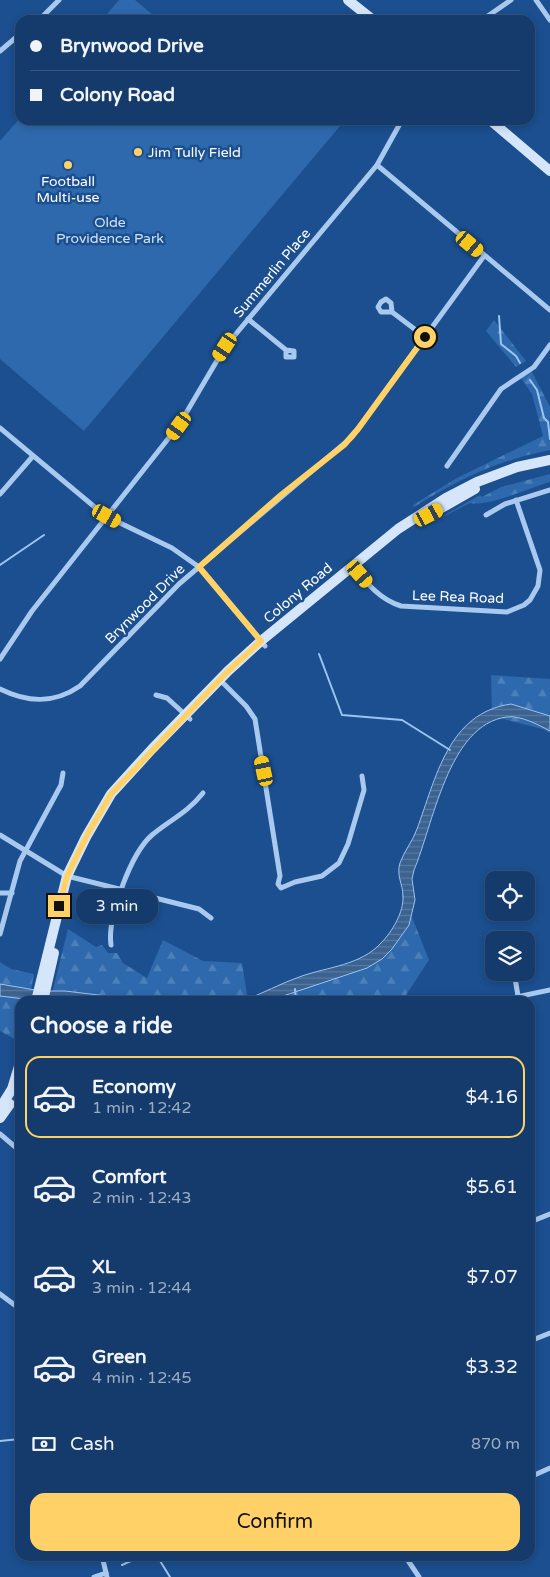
<!DOCTYPE html>
<meta charset="utf-8">
<style>
:root{--surface:#143b6b;--page:#214673;--text:#f1f3f6;--muted:#9dadc1;--line:#33557e;--accent:#ffd166}
body{margin:0;font-family:"Varela Round",sans-serif;background:var(--page);color:var(--text);height:100vh;display:flex;flex-direction:column;font-size:19px;white-space:nowrap}
*{box-sizing:border-box;margin:0}
p{font-size:16px;color:var(--muted)}
.icon{flex:none;width:28px;height:28px;fill:none;stroke:currentColor;stroke-width:2;stroke-linecap:round;stroke-linejoin:round}
.map{position:relative;flex:1;overflow:hidden}
.details{position:absolute;left:15px;top:996px;width:520px;height:565px;display:flex;flex-direction:column;background:var(--surface);border-radius:15px;box-shadow:0 2px 8px #0003,0 0 0 1px var(--line)}
.details>*{flex:none}
.banner{position:absolute;left:15px;top:15px;width:520px;height:110px;border-radius:15px;box-shadow:0 2px 8px #0003,0 0 0 1px var(--line);display:grid;align-content:center;height:110px;padding:0 15px;background:var(--surface)}
.buttons{position:absolute;left:485px;top:871px;display:grid;gap:10px}
.buttons a{display:grid;place-items:center;width:50px;height:50px;border-radius:10px;background:var(--surface);box-shadow:0 2px 8px #0003,0 0 0 1px var(--line);font-size:25px}
.end{position:absolute;width:22px;height:22px;margin:-11px;border:6px solid #ffd166;background:#111;box-shadow:0 0 0 2px #111}
.from{border-radius:50%}
.bubble{position:absolute;height:35px;border-radius:15px;background:var(--surface);box-shadow:0 2px 8px #0003,0 0 0 1px var(--line);font-size:16px;font-weight:600;line-height:35px;text-align:center}
.car{position:absolute;width:15px;height:30px;margin:-15px -8px;border-radius:6px;box-shadow:0 0 4px 1px #0007;background:linear-gradient(#f5c518 24%,#345 0 40%,#f5c518 0 76%,#345 0 86%,#f5c518 0)}
.banner b{display:flex;align-items:center;gap:18px;height:48px;font-size:19px}
.banner b+b{border-top:1px solid var(--line)}
.banner i{width:12px;height:12px;background:var(--text)}
ul{padding:0;list-style:none}
li{display:flex;align-items:center;gap:15px;height:82px;margin:0 10px 8px;padding:0 5px;border:2px solid transparent;border-radius:15px}
li div{flex:1}
li b{display:block;font-size:19px}
li em{font-style:normal;font-weight:600}
li.current{border-color:var(--accent)}
li>.icon{width:45px;height:45px;stroke-width:1.5}
h2{padding:0 15px;font-size:22px;line-height:60px}
.pay{display:flex;align-items:center;gap:12px;height:55px;padding:0 15px;font-size:19px}
.pay p{margin-inline-start:auto}
.action{display:flex;gap:10px;margin-top:auto;padding:10px 15px}
.action a{flex:1;height:58px;border-radius:15px;background:var(--accent);color:#111;font-size:20px;font-weight:600;line-height:58px;text-align:center}
.map>svg:first-child{display:block}
.green{fill:#2e69ad}
.forest{fill:url(#forest-firs)}
.water{fill:url(#water-rules);stroke:#9cc4f0}
.lines{fill:none;stroke-linecap:round;stroke-linejoin:round}
.stream{stroke:#9cc4f0;stroke-width:2}
.minor{stroke:#a9c9ee;stroke-width:5}
.secondary{stroke:#d6e6fa;stroke-width:10}
.route{stroke:#ffd166;stroke-width:6}
.poi-dot{fill:#ffd166;stroke:#1b4f8f;stroke-width:2}
.labels{text-anchor:middle;dominant-baseline:central;stroke-width:5;stroke-linejoin:round;paint-order:stroke}
.poi-label{font-size:14px;fill:#fff;stroke:#1b4f8f;text-anchor:start}
.park-label{font-size:14px;fill:#cfe3fa;stroke:#1b4f8f}
.street-label{font-size:14px;fill:#fff;stroke:#1b4f8f}
</style>
<div class="map">
<svg width="550" height="1577" viewBox="0 0 550 1577">
<defs>
<pattern id="forest-firs" width="22" height="20" patternUnits="userSpaceOnUse" patternTransform="scale(1.25)"><rect width="22" height="20" fill="#2e69ad"/><path d="M5 1l3.5 6h-7zM16 11l3.5 6h-7z" fill="#4d80b9"/></pattern>
<pattern id="water-rules" width="6" height="5" patternUnits="userSpaceOnUse" patternTransform="scale(1.25)"><rect width="6" height="5" fill="#3c6290"/><path d="M0 2.5h6" fill="none" stroke="#597aa1"/></pattern>
</defs>
<rect width="100%" height="100%" fill="#1b4f8f"/>
<g class="green">
<path d="M119,0H135L159,20H102Z"/>
<path d="M20,118V120H290L294,123L297,120H345L84,431L0,359V141Z"/>
</g>
<g class="forest">
<path d="M494,320L526,361L516,367L486,331Z"/>
<path d="M531,370L550,407V450C496,461 461,478 414,507L413,505L457,478L543,436L532,394L520,377Z"/>
<path d="M550,474V482C530,488 487,507 470,503L429,524L480,495L482,497L501,487Z"/>
<path d="M491,675L550,679V733L542,729L492,716Z"/>
<path d="M402,892L429,960L402,1001H251L376,959L404,919Z"/>
<path d="M68,929L96,947L102,945L108,953H117L123,963L147,978L163,940L203,961L242,963L248,1001H50Z"/>
<path d="M0,962L11,969L34,974L29,1001H20V1042L0,1031Z"/>
</g>
<g class="water">
<path d="M511,704L550,716V731C539,725 520,715 507,717C448,724 433,826 414,870L412,879L415,900L409,925L392,949L382,959L367,968L268,1001H242C262,994 281,983 302,976C328,967 361,965 381,943C392,932 404,912 403,896C403,884 396,876 400,863C404,851 413,841 417,829C436,778 448,713 511,704Z"/>
<path d="M0,984L41,991H65L149,1001H40L0,996Z"/>
</g>
<g class="lines">
<g class="stream">
<path d="M499,316L501,344L516,356L520,363"/>
<path d="M530,380L537,390L544,418L548,422L550,439"/>
<path d="M0,565L44,535"/>
<path d="M319,654L342,715L402,720L450,750"/>
<path d="M295,989L296,1001"/>
<path d="M0,1441L20,1439"/>
<path d="M157,1556L170,1577"/>
<path d="M122,1565L142,1556"/>
</g>
<g class="minor">
<path d="M536,0L550,20"/>
<path d="M39,20L59,0"/>
<path d="M482,20L511,0"/>
<path d="M0,51L20,34"/>
<path d="M377,165L550,310"/>
<path d="M392,312H381L378,307L381,302L386,299L391,303L392,312L425,337"/>
<path d="M248,319L286,350V357H294V351L286,350"/>
<path d="M0,428L97,509L120,523L172,548L199,567L265,646"/>
<path d="M447,466L501,389L534,367L550,345"/>
<path d="M0,494L33,456"/>
<path d="M486,515L505,504L550,490"/>
<path d="M353,566C367,583 379,599 401,606L507,612L524,605L530,600L538,586L540,570L516,500"/>
<path d="M0,659L32,611L179,425L225,347L377,165L402,120"/>
<path d="M220,680L246,706L255,719L280,876L278,884L281,888L295,882L322,876L339,863L348,844L364,790L362,776"/>
<path d="M0,689C28,703 54,704 80,686L179,584L352,437L484,256"/>
<path d="M156,695L167,698L190,719"/>
<path d="M0,835L67,876L199,909L211,918"/>
<path d="M0,893H12"/>
<path d="M0,934L20,861L61,785L63,773"/>
<path d="M111,945C107,918 131,853 152,835C171,819 186,814 203,793"/>
<path d="M514,972L518,996"/>
<path d="M497,1001L550,990"/>
<path d="M0,1134L20,1151"/>
<path d="M530,1222L550,1214"/>
<path d="M0,1294L20,1309"/>
<path d="M530,1341L550,1333"/>
<path d="M530,1477L550,1468"/>
<path d="M102,1556L107,1577"/>
<path d="M405,1556L419,1577"/>
<path d="M94,1577L106,1573"/>
</g>
<g class="secondary">
<path d="M348,0L373,20"/>
<path d="M490,120L550,171"/>
<path d="M438,510L475,489"/>
<path d="M36,1001L67,876L86,837L111,794L152,749L228,671L261,641L398,529L446,498L477,482L517,467L550,460"/>
<path d="M43,1001L54,953"/>
<path d="M0,1108L12,1089L20,1063"/>
<path d="M0,1118L10,1104"/>
</g>
</g>
<g class="lines">
<path class="route" d="M59,906L67,876L86,837L111,794L228,671L261,641L199,567L281,495L344,445L358,429L425,337"/>
</g>
<g class="poi-dot">
<circle cx="138" cy="152" r="5"/>
<circle cx="68" cy="165" r="5"/>
</g>
<g class="labels">
<g class="poi-label">
<text x="148" y="152">Jim Tully Field</text>
<text x="68" y="181" text-anchor="middle">Football<tspan x="68" dy="16">Multi-use</tspan></text>
</g>
<g class="park-label">
<text x="110" y="222">Olde<tspan x="110" dy="16">Providence Park</tspan></text>
</g>
<g class="street-label">
<text transform="translate(272 273) rotate(-50)">Summerlin Place</text>
<text transform="translate(298 593) rotate(-40)">Colony Road</text>
<text transform="translate(458 597) rotate(2)">Lee Rea Road</text>
<text transform="translate(145 604) rotate(-45)">Brynwood Drive</text>
</g>
</g>
</svg>
<div class="buttons">
<a><svg class="icon" aria-label="locate" viewBox="0 0 24 24"><circle cx="12" cy="12" r="6"/><path d="M12 2v4M12 18v4M2 12h4M18 12h4"/></svg></a>
<a><svg class="icon" aria-label="layers" viewBox="0 0 24 24"><path d="M12 4l9 5-9 5-9-5zM3 14l9 5 9-5"/></svg></a>
</div>
<i class="end from" style="left:425px;top:337px"></i>
<i class="end" style="left:59px;top:906px"></i>
<div class="bubble" style="left:76px;top:889px;width:82px">3 min</div>
<i class="car" style="left:470px;top:244px;rotate:130deg"></i>
<i class="car" style="left:225px;top:347px;rotate:213deg"></i>
<i class="car" style="left:179px;top:426px;rotate:216deg"></i>
<i class="car" style="left:429px;top:515px;rotate:62deg"></i>
<i class="car" style="left:107px;top:516px;rotate:119deg"></i>
<i class="car" style="left:360px;top:574px;rotate:139deg"></i>
<i class="car" style="left:264px;top:771px;rotate:348deg"></i>
<div class="banner">
<b><i class="from"></i>Brynwood Drive</b>
<b><i></i>Colony Road</b>
</div>
<section class="details">
<h2>Choose a ride</h2>
<ul>
<li class="current"><svg class="icon" aria-label="car" viewBox="0 0 24 24"><path d="M5 17H2v-5l4-1 3-4h7l3 4 3 1v5h-3M9 17h6M6 11h13"/><circle cx="7" cy="17" r="2"/><circle cx="17" cy="17" r="2"/></svg><div><b>Economy</b><p>1 min · 12:42</p></div><em>$4.16</em></li>
<li><svg class="icon" aria-label="car" viewBox="0 0 24 24"><path d="M5 17H2v-5l4-1 3-4h7l3 4 3 1v5h-3M9 17h6M6 11h13"/><circle cx="7" cy="17" r="2"/><circle cx="17" cy="17" r="2"/></svg><div><b>Comfort</b><p>2 min · 12:43</p></div><em>$5.61</em></li>
<li><svg class="icon" aria-label="car" viewBox="0 0 24 24"><path d="M5 17H2v-5l4-1 3-4h7l3 4 3 1v5h-3M9 17h6M6 11h13"/><circle cx="7" cy="17" r="2"/><circle cx="17" cy="17" r="2"/></svg><div><b>XL</b><p>3 min · 12:44</p></div><em>$7.07</em></li>
<li><svg class="icon" aria-label="car" viewBox="0 0 24 24"><path d="M5 17H2v-5l4-1 3-4h7l3 4 3 1v5h-3M9 17h6M6 11h13"/><circle cx="7" cy="17" r="2"/><circle cx="17" cy="17" r="2"/></svg><div><b>Green</b><p>4 min · 12:45</p></div><em>$3.32</em></li>
</ul>
<div class="pay"><svg class="icon" aria-label="cash" viewBox="0 0 24 24"><path d="M3 7h18v10H3z"/><circle cx="12" cy="12" r="2"/></svg>Cash<p>870 m</p></div>
<div class="action"><a>Confirm</a></div>
</section>
</div>
